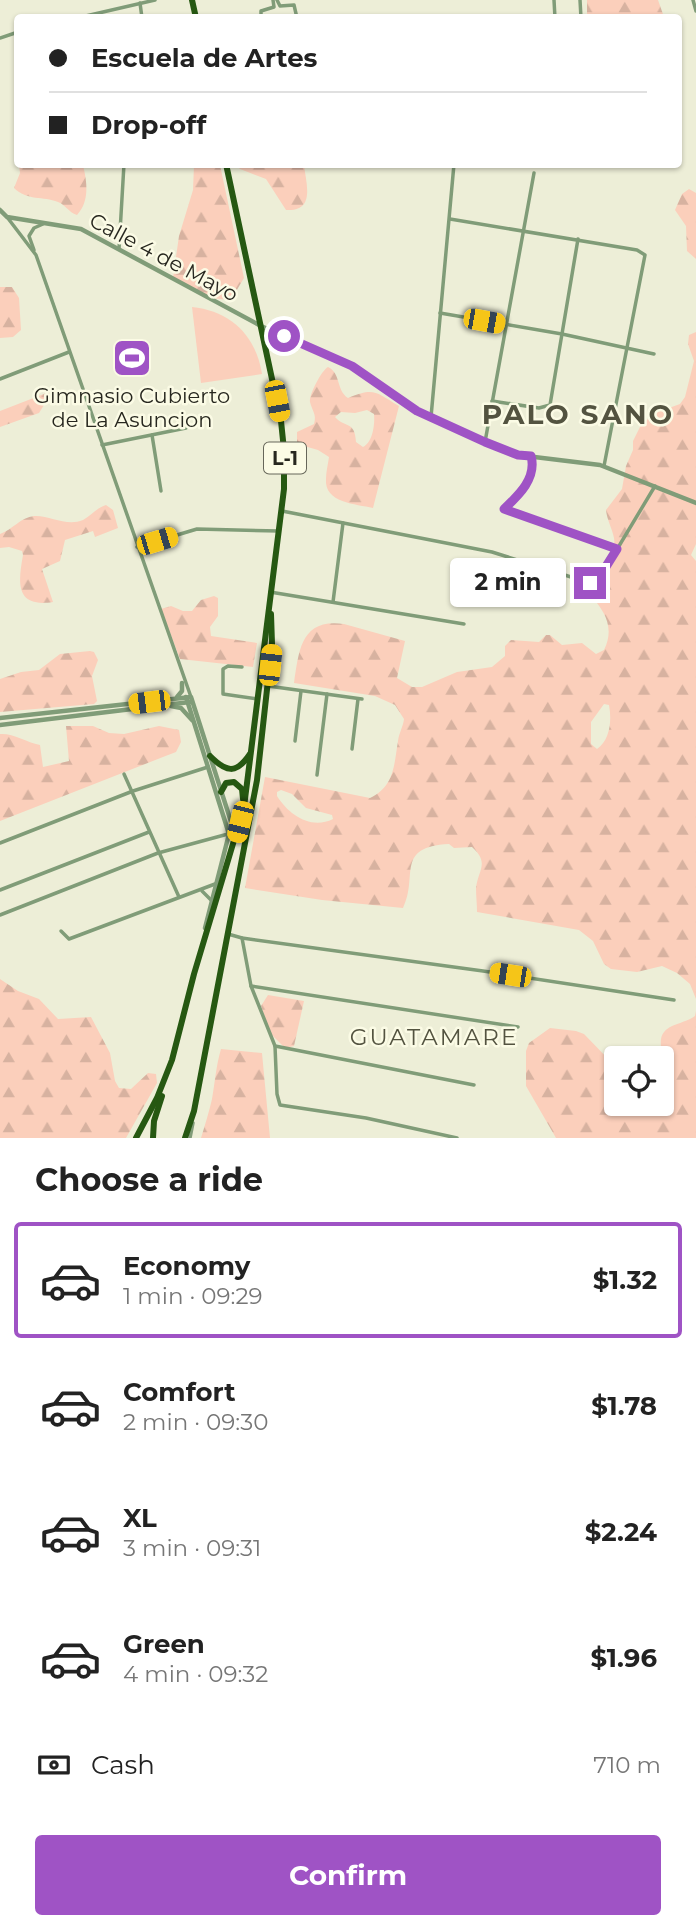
<!DOCTYPE html>
<meta charset="utf-8">
<style>
:root{--surface:#fff;--page:#f2f2f2;--text:#222;--muted:#767676;--line:#e0e0e0;--accent:#9f53c5}
body{margin:0;font-family:Montserrat,sans-serif;background:var(--page);color:var(--text);height:100vh;display:flex;flex-direction:column;font-size:26px;white-space:nowrap}
*{box-sizing:border-box;margin:0}
p{font-size:23px;color:var(--muted)}
.icon{flex:none;width:38px;height:38px;fill:none;stroke:currentColor;stroke-width:2;stroke-linecap:round;stroke-linejoin:round}
.map{position:relative;height:1138px;overflow:hidden}
.details{display:flex;flex-direction:column;background:var(--surface);flex:1}
.details>*{flex:none}
.banner{position:absolute;left:14px;top:14px;width:668px;height:154px;border-radius:7px;box-shadow:0 2px 5px #0004;display:grid;align-content:center;height:154px;padding:0 35px;background:var(--surface)}
.fabs{position:absolute;left:604px;top:1046px;display:grid;gap:14px}
.fabs a{display:grid;place-items:center;width:70px;height:70px;border-radius:7px;background:var(--surface);box-shadow:0 2px 5px #0004;font-size:35px}
.end{position:absolute;width:32px;height:32px;margin:-16px;border:9px solid #9f53c5;background:#fff;box-shadow:0 0 0 4px #fff}
.from{border-radius:50%}
.bubble{position:absolute;height:49px;border-radius:7px;background:var(--surface);box-shadow:0 2px 5px #0004;font-size:23px;font-weight:700;line-height:49px;text-align:center}
.car{position:absolute;width:21px;height:42px;margin:-21px -10px;border-radius:9px;box-shadow:0 0 5px 2px #0007;background:linear-gradient(#f5c518 24%,#345 0 40%,#f5c518 0 76%,#345 0 86%,#f5c518 0)}
.banner b{display:flex;align-items:center;gap:24px;height:66px;font-size:26px}
.banner b+b{border-top:2px solid var(--line)}
.banner i{width:18px;height:18px;background:var(--text)}
ul{padding:0;list-style:none}
li{display:flex;align-items:center;gap:21px;height:116px;margin:0 14px 10px;padding:0 21px;border:4px solid transparent;border-radius:7px}
li div{flex:1}
li b{display:block;font-size:26px}
li em{font-style:normal;font-weight:700}
li.active{border-color:var(--accent)}
li>.icon{width:63px;height:63px;stroke-width:1.5}
h2{padding:0 35px;font-size:32px;line-height:84px}
.pay{display:flex;align-items:center;gap:18px;height:77px;padding:0 35px;font-size:26px}
.pay p{margin-inline-start:auto}
.action{display:flex;gap:14px;margin-top:auto;padding:14px 35px}
.action a{flex:1;height:80px;border-radius:7px;background:var(--accent);color:#fff;font-size:28px;font-weight:700;line-height:80px;text-align:center}
.map>svg:first-child{display:block}
.forest{fill:url(#forest-firs);fill-rule:evenodd}
.pitch{fill:#fbcfbb}
.lines{fill:none;stroke-linecap:round;stroke-linejoin:round}
.minor{stroke:#809c78;stroke-width:3.5}
.tertiary{stroke:#809c78;stroke-width:4.5}
.primary{stroke:#265812;stroke-width:6}
.route{stroke:#9f53c5;stroke-width:9}
.labels{text-anchor:middle;dominant-baseline:central;stroke-width:5;stroke-linejoin:round;paint-order:stroke}
.shield{fill:#fbfbe5;stroke:#67675a;stroke-width:2}
.shield-label{font-size:19px;font-weight:bold;fill:#27271f}
.street-label{font-size:21px;fill:#27271f;stroke:#fbfbe5}
.poi-label{font-size:21px;fill:#27271f;stroke:#fbfbe5}
.neighbourhood-label{font-size:23px;letter-spacing:2px;fill:#535340;stroke:#fbfbe5}
.district-label{font-size:28px;font-weight:bold;letter-spacing:2px;fill:#535340;stroke:#fbfbe5}
</style>
<div class="map">
<svg width="696" height="1138" viewBox="0 0 696 1138">
<defs>
<pattern id="forest-firs" width="22" height="20" patternUnits="userSpaceOnUse" patternTransform="scale(1.75)"><rect width="22" height="20" fill="#fbcfbb"/><path d="M5 1l3.5 6h-7zM16 11l3.5 6h-7z" fill="#d7b2a0"/></pattern>
</defs>
<rect width="100%" height="100%" fill="#edeed7"/>
<g class="forest">
<path d="M587,0H658L664,17H587Z"/>
<path d="M19,165H83C87,182 90,201 77,215C68,212 66,205 58,202C43,196 27,201 14,188L20,173Z"/>
<path d="M194,165H220L244,278L235,293L227,300L213,298L173,278L179,236L193,190Z"/>
<path d="M236,165H304C306,183 316,212 286,210L266,179L240,169Z"/>
<path d="M689,189L696,193V259L687,251L686,226L675,210L682,194Z"/>
<path d="M0,287H12L19,298L21,330L13,337L0,338Z"/>
<path d="M696,332V544L691,555L696,561V999L690,984L677,973L662,966L637,972L611,969L604,964L593,941L579,930L477,912C477,904 476,896 476,888C478,870 490,863 472,847L454,848L449,844C394,847 419,876 403,908L322,900L245,888L265,777L370,798C395,786 394,764 398,741C399,733 403,727 404,719L395,705L375,696L294,683C299,650 301,618 344,624L405,641L397,678L412,687H422L457,672L492,667L505,656V646L511,640L539,642L546,635H550L562,645L582,643L596,654L604,650C615,628 605,611 590,595C600,577 617,558 614,538C612,528 607,520 606,510L622,489L626,466L633,450V441L641,425L655,413L680,404L685,397L694,361L688,344L689,335ZM604,704L609,705C612,721 610,740 597,749L591,744V722ZM281,790L292,794L306,808L332,815L333,819C311,830 289,815 277,796V792Z"/>
<path d="M328,367C341,373 336,390 348,398C375,387 375,392 399,406L373,508C356,504 324,503 326,479C326,472 328,464 329,457L318,450L297,444V432L314,424C317,414 312,411 310,402C309,394 322,370 328,367ZM367,410L374,414C375,424 373,442 363,447L356,442C355,420 344,428 335,417L341,412L355,413Z"/>
<path d="M49,392L50,395L39,413L0,427V411Z"/>
<path d="M106,505L113,510L118,528L95,537L93,531L65,540L60,561L42,569L53,602C15,608 18,583 23,555L22,551L9,547L0,548V534C12,530 21,517 34,516C50,515 66,527 83,520C91,516 96,508 106,505Z"/>
<path d="M214,596L218,598V616L210,627L211,636L257,643L253,667L180,659L161,609L171,606L183,611H192L201,600Z"/>
<path d="M90,651L94,652L98,660L92,676L97,701L94,704L0,712V679L21,672L39,670L60,654Z"/>
<path d="M66,726H93L109,733L124,734L159,726L179,730L181,742L176,752L163,757L0,821V734C13,733 26,742 40,745L43,767L69,761Z"/>
<path d="M0,979L18,991L39,999L58,1019L91,1017L110,1053L115,1081L119,1088L131,1089L148,1073L156,1074L157,1083L126,1138H0Z"/>
<path d="M268,995L304,1001L294,1046L285,1048L271,1034L261,1006Z"/>
<path d="M696,1011V1138H556L526,1086V1051L529,1043L550,1028L576,1031L584,1034L616,1067V1104H662V1052C655,1023 679,1027 695,1016Z"/>
<path d="M221,1049L262,1053L270,1138H201C205,1125 209,1112 212,1099C215,1082 216,1066 221,1049Z"/>
</g>
<path class="pitch" d="M192,307C231,311 256,336 262,374L201,383Z"/>
<g class="lines">
<g class="minor">
<path d="M277,0L280,6L294,5L297,18"/>
<path d="M554,0L555,18"/>
<path d="M580,0L581,18"/>
<path d="M693,0L696,11"/>
<path d="M140,3L142,18"/>
<path d="M229,17V18"/>
<path d="M77,18L155,0"/>
<path d="M261,18V11L274,7L273,0"/>
<path d="M0,38L18,32"/>
<path d="M7,217L36,255L191,697"/>
<path d="M450,219L637,250L645,255L604,466"/>
<path d="M119,249L124,164"/>
<path d="M34,250L29,236L34,228L43,224"/>
<path d="M440,313L562,334L654,354"/>
<path d="M0,379L69,352"/>
<path d="M492,401L539,408L550,405L578,239"/>
<path d="M431,417L454,164"/>
<path d="M152,435L161,491"/>
<path d="M485,442L534,173"/>
<path d="M102,445L186,428"/>
<path d="M531,456C536,478 520,495 504,509L617,549"/>
<path d="M282,511L492,552L590,583L598,581L655,486"/>
<path d="M137,547L197,529L279,531"/>
<path d="M270,592L464,624"/>
<path d="M333,602L343,523"/>
<path d="M242,667L228,666L223,669V694L258,699"/>
<path d="M268,686L362,699"/>
<path d="M295,741L301,691"/>
<path d="M352,749L358,699"/>
<path d="M124,774L179,897"/>
<path d="M317,775L327,694"/>
<path d="M0,843L133,791L208,767"/>
<path d="M0,890L149,832"/>
<path d="M202,891L212,901"/>
<path d="M0,915L158,853L228,834"/>
<path d="M61,931L69,939L215,884"/>
<path d="M228,934L242,938L483,971L674,1000"/>
<path d="M242,938L251,986L275,1046L474,1085"/>
<path d="M251,986L518,1027"/>
<path d="M275,1046L277,1094L280,1105L366,1118L457,1138"/>
<path d="M190,1138L193,1123"/>
</g>
<g class="tertiary">
<path d="M0,210L7,217L81,229L261,326L352,367L417,411L473,437L518,455L600,465L696,503"/>
<path d="M177,697L182,691V683"/>
<path d="M186,697L229,834L205,928"/>
<path d="M171,706L181,708L192,720"/>
<path d="M0,718L191,697L235,834"/>
<path d="M0,725L190,702"/>
</g>
<g class="primary">
<path d="M192,0L196,18"/>
<path d="M210,756C226,772 236,775 250,754"/>
<path d="M221,792L226,783L234,782L242,789L243,799"/>
<path d="M136,1138L157,1098L172,1060L194,974L244,807L284,489V450L281,421L226,164"/>
<path d="M153,1138L154,1121L162,1096"/>
<path d="M185,1138L194,1111L257,780L272,644L271,614"/>
</g>
</g>
<g class="lines">
<path class="route" d="M284,336L352,366L417,411L485,442L518,455L531,456C537,478 519,495 504,509L617,549L597,581L590,583"/>
</g>
<defs>
<symbol id="stadium-square" viewBox="-11 -11 22 22"><rect x="-9" y="-9" width="18" height="18" rx="4" fill="#9f53c5" stroke="#fbfbe5"/><path d="M0-5a6.5 5 0 1 0 0 10a6.5 5 0 1 0 0-10ZM-3.5-1.8h7v3.6h-7Z" fill="#fff"/></symbol>
</defs>
<g fill-rule="evenodd">
<use href="#stadium-square" x="110" y="336" width="44" height="44"/>
</g>
<g class="labels">
<rect class="shield" x="264" y="442.5" width="42" height="31" rx="5"/>
<g class="shield-label">
<text x="285" y="458">L-1</text>
</g>
<g class="street-label">
<text transform="translate(164 257) rotate(28)">Calle 4 de Mayo</text>
</g>
<g class="poi-label">
<text x="132" y="395">Gimnasio Cubierto<tspan x="132" dy="24">de La Asuncion</tspan></text>
</g>
<g class="neighbourhood-label">
<text x="434" y="1037">GUATAMARE</text>
</g>
<g class="district-label">
<text x="578" y="414">PALO SANO</text>
</g>
</g>
</svg>
<div class="fabs">
<a><svg class="icon" aria-label="locate" viewBox="0 0 24 24"><circle cx="12" cy="12" r="6"/><path d="M12 2v4M12 18v4M2 12h4M18 12h4"/></svg></a>
</div>
<i class="end from" style="left:284px;top:336px"></i>
<i class="end" style="left:590px;top:583px"></i>
<div class="bubble" style="left:450px;top:558px;width:116px">2 min</div>
<i class="car" style="left:484px;top:321px;rotate:100deg"></i>
<i class="car" style="left:277px;top:401px;rotate:169deg"></i>
<i class="car" style="left:157px;top:541px;rotate:73deg"></i>
<i class="car" style="left:270px;top:665px;rotate:6deg"></i>
<i class="car" style="left:149px;top:702px;rotate:263deg"></i>
<i class="car" style="left:240px;top:822px;rotate:194deg"></i>
<i class="car" style="left:510px;top:975px;rotate:279deg"></i>
<div class="banner">
<b><i class="from"></i>Escuela de Artes</b>
<b><i></i>Drop-off</b>
</div>
</div>
<section class="details">
<h2>Choose a ride</h2>
<ul>
<li class="active"><svg class="icon" aria-label="car" viewBox="0 0 24 24"><path d="M5 17H2v-5l4-1 3-4h7l3 4 3 1v5h-3M9 17h6M6 11h13"/><circle cx="7" cy="17" r="2"/><circle cx="17" cy="17" r="2"/></svg><div><b>Economy</b><p>1 min · 09:29</p></div><em>$1.32</em></li>
<li><svg class="icon" aria-label="car" viewBox="0 0 24 24"><path d="M5 17H2v-5l4-1 3-4h7l3 4 3 1v5h-3M9 17h6M6 11h13"/><circle cx="7" cy="17" r="2"/><circle cx="17" cy="17" r="2"/></svg><div><b>Comfort</b><p>2 min · 09:30</p></div><em>$1.78</em></li>
<li><svg class="icon" aria-label="car" viewBox="0 0 24 24"><path d="M5 17H2v-5l4-1 3-4h7l3 4 3 1v5h-3M9 17h6M6 11h13"/><circle cx="7" cy="17" r="2"/><circle cx="17" cy="17" r="2"/></svg><div><b>XL</b><p>3 min · 09:31</p></div><em>$2.24</em></li>
<li><svg class="icon" aria-label="car" viewBox="0 0 24 24"><path d="M5 17H2v-5l4-1 3-4h7l3 4 3 1v5h-3M9 17h6M6 11h13"/><circle cx="7" cy="17" r="2"/><circle cx="17" cy="17" r="2"/></svg><div><b>Green</b><p>4 min · 09:32</p></div><em>$1.96</em></li>
</ul>
<div class="pay"><svg class="icon" aria-label="cash" viewBox="0 0 24 24"><path d="M3 7h18v10H3z"/><circle cx="12" cy="12" r="2"/></svg>Cash<p>710 m</p></div>
<div class="action"><a>Confirm</a></div>
</section>
